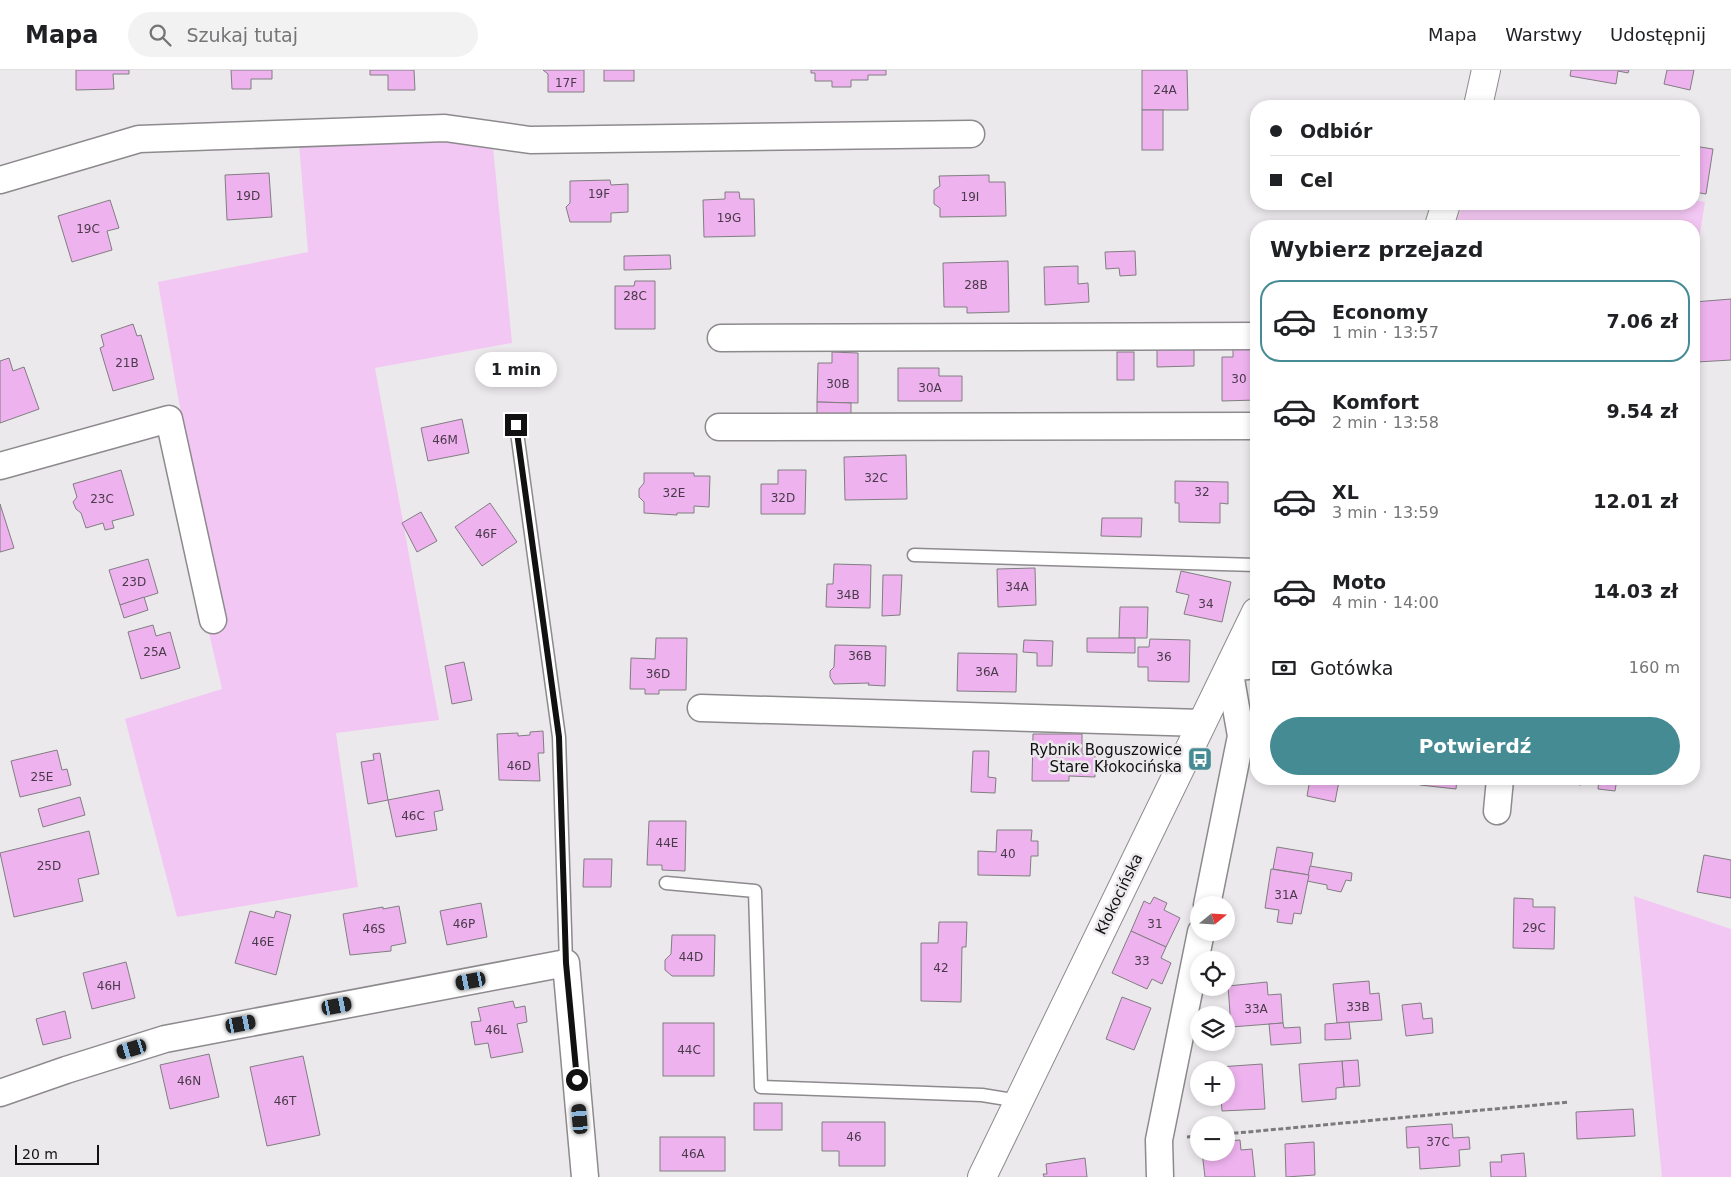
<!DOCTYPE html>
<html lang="pl">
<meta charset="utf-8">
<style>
:root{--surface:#fff;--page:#f2f2f2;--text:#202124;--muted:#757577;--line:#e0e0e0;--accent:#448b93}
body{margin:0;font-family:"DejaVu Sans",sans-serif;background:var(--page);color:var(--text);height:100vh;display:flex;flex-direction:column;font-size:19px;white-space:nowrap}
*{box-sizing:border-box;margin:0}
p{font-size:16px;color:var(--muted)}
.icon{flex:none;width:28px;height:28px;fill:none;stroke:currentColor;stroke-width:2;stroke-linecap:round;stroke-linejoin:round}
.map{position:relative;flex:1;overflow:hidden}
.details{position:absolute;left:1250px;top:150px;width:450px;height:565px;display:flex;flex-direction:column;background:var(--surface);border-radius:20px;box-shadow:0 2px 8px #0003}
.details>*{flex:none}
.banner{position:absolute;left:1250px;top:30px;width:450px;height:110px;border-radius:20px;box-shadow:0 2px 8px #0003;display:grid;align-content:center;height:110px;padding:0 20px;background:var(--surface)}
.needle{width:32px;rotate:72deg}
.buttons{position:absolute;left:1190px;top:826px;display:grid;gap:10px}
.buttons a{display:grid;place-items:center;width:45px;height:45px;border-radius:50%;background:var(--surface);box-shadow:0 2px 8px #0003;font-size:25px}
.scale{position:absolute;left:15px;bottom:12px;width:84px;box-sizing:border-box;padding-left:5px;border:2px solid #121112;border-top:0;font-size:14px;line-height:18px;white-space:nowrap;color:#121112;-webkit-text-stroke:4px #ece9ec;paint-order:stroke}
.end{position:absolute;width:22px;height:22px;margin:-11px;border:6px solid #121112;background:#fff;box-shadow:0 0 0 2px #fff}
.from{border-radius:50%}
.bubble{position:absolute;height:35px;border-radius:18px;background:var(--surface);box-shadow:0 2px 8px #0003;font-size:16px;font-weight:700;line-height:35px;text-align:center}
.car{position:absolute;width:15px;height:30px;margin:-15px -8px;border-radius:6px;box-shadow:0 0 4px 1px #0007;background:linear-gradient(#222 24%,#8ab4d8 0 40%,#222 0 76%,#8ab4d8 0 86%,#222 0)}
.banner b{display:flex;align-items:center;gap:18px;height:48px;font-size:19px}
.banner b+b{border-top:1px solid var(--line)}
.banner i{width:12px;height:12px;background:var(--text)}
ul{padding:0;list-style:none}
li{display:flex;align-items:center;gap:15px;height:82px;margin:0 10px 8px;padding:0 10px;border:2px solid transparent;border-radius:20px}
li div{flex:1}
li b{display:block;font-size:19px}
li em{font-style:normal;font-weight:700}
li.on{border-color:var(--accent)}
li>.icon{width:45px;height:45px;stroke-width:1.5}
h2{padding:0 20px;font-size:22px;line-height:60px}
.pay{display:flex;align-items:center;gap:12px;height:55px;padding:0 20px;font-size:19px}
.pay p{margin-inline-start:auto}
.primary-button{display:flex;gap:10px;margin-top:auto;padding:10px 20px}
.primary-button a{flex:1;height:58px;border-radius:30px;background:var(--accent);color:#fff;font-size:20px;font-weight:700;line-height:58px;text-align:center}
header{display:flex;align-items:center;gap:30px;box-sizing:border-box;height:70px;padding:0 25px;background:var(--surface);border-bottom:1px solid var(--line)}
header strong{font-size:24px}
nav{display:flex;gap:28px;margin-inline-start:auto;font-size:18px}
.search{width:350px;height:45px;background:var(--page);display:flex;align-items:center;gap:12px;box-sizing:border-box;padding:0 18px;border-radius:28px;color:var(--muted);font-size:19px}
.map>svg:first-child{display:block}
.green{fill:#f3c7f3}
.building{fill:#eeb3ef;stroke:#807e80}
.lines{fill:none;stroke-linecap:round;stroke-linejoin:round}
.service-casing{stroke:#8d8a8d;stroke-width:15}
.minor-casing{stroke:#8d8a8d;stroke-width:29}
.tertiary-casing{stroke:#8d8a8d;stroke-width:30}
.path{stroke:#7c7a7c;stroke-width:3;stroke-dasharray:5 2.5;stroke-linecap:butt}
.service{stroke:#fff;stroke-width:12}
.minor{stroke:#fff;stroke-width:26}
.tertiary{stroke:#fff;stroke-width:28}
.route{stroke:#121112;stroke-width:6}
.labels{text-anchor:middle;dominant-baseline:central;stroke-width:5;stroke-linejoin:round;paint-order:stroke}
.number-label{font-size:12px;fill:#493a49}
.poi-label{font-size:15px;fill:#121112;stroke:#ece9ec;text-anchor:end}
.street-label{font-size:15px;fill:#121112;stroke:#ece9ec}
</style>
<header>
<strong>Mapa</strong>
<div class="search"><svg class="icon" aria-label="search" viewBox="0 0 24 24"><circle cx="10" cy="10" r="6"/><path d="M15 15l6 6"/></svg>Szukaj tutaj</div>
<nav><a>Mapa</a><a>Warstwy</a><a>Udostępnij</a></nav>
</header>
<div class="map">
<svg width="1731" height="1107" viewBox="0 0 1731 1107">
<rect width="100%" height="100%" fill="#ece9ec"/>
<g class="green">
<path d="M458,68L493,77L512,273L375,298L439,650L336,663L358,817L177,847L125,649L222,619L209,563L225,558L178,327L158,212L308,182L299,74Z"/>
<path d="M1694,130L1705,132L1694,202V156H1454L1464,134H1694Z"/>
<path d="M1634,826L1731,859V1107H1662Z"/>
</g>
<g class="building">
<path d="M76,0H129V4H113L114,19L76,20Z"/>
<path d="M231,0H272V9H251V19H232Z"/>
<path d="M370,0H414L415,20H388V5H370Z"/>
<path d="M543,0H584V22H548V4Z"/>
<rect x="604" y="0" width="30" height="11"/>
<path d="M811,0H886V5H868V10H851V17H832V11H815V3H811Z"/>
<path d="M1142,0H1187L1188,40H1142Z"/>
<path d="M1571,0H1629L1628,3L1618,1L1616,14L1570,6Z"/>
<path d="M1667,0H1694L1690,20L1664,14Z"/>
<rect x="1142" y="40" width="21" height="40"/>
<path d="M1694,76L1713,79L1706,124L1694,122Z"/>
<path d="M269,103L272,147L227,150L225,105Z"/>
<path d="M989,105V112H1005L1006,146L940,147V138L934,134V120L940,116L939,106Z"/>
<path d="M610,110L611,115L628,114V142L611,143V152H570L566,137L570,133V111Z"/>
<path d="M725,122H739L740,129H754L755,166L704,167L703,130L725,129Z"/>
<path d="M110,130L119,158L107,161L112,180L72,192L58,146Z"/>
<path d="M1135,181L1136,205L1120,206L1119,198L1106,199L1105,182Z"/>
<path d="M670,185L671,199L624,200V186Z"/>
<path d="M1008,191L1009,242L967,243V237H944L943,193Z"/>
<path d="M1078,196V214L1088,213L1089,232L1045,235L1044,197Z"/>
<path d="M635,211H655V259H615V216H634Z"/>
<path d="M1731,229V290L1697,292L1694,232Z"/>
<path d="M133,254L137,266L141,265L154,309L113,321L100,278L104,276L101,265Z"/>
<path d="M1157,277H1194V296L1157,297Z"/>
<path d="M1233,278H1255L1256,330L1222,331V287H1233Z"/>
<path d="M832,282L858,283V333L817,332L818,293H832Z"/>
<rect x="1117" y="282" width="17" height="28"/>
<path d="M9,288L13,301L24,297L39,339L0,353V291Z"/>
<path d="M898,298H939V306H962V331H898Z"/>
<path d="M817,332L851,333V348L817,347Z"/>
<path d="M462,349L469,383L428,391L421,358Z"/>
<path d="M906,385L907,429L845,430L844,387Z"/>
<path d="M121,400L134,445L112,451L114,458L105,460L103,453L86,458L81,443L76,439L73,432L77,427L73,414Z"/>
<path d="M778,400H806L805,444H761V414H778Z"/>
<path d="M644,403H694V406H710L709,437L694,436V443H677V445L644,443V432L639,427V419L644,413Z"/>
<path d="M1175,411L1228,412V434L1220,433V453L1179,452V433H1175Z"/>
<path d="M490,433L517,472L482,496L455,457Z"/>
<path d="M0,434L14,478L0,482Z"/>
<path d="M421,442L437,471L417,482L402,453Z"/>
<path d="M1102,448H1142L1141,467L1101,466Z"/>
<path d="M148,489L158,523L120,535L109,500Z"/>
<path d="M834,494L871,495L870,538L826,537L827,514H833Z"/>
<path d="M1035,498L1036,535L998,537L997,499Z"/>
<path d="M1181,501L1231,512L1222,552L1184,544L1189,525L1176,522Z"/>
<path d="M883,505H902L900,545L882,546Z"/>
<path d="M144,527L148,540L124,548L120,535Z"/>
<path d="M1120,537H1148L1147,568H1119Z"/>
<path d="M153,555L156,566L170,562L180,598L141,609L128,562Z"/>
<path d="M656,568H687L686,620H659V624H645V619H630L631,588L655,589Z"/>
<path d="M1087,568H1135V583L1087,582Z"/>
<path d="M1150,569L1190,570L1189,612L1148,611V597H1138V577H1149Z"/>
<path d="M1024,570L1053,571L1052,596H1037V583L1023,582Z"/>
<path d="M835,575L886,576L885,616L868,615L869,613L834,614L830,607V601L834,597Z"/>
<path d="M958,583L1017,584L1016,622L957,621Z"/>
<path d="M464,592L472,630L452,634L445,596Z"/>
<path d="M543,661L544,683H538L540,711L499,710L497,664L518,663V666L530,665V662Z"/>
<path d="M1033,664H1082V684H1095V707L1069,706V711H1032Z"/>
<path d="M57,680L62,700L67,699L71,715L20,727L11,691Z"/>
<path d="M973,681H989L988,707L996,708L995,723L971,722Z"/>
<path d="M380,683L388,730L368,734L361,692L374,690L373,684Z"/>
<path d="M1310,709L1339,711L1335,732L1307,726Z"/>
<path d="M1421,709H1457L1456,719L1420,715Z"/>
<path d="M1546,709H1582L1581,715Z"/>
<path d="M1599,709H1617L1615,721L1598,719Z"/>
<path d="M439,720L443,740L434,742L437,760L396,767L388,730Z"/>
<path d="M80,727L85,745L43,757L38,739Z"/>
<path d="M649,751H686L685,801L662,800V795H647Z"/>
<path d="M997,760H1032L1031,771H1038V786H1031L1030,806L978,805V781L996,782Z"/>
<path d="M89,761L99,804L78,809L83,831L14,847L0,783Z"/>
<path d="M1277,777L1313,783L1309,805L1273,799Z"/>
<path d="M1704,785L1731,790V828L1697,822Z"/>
<path d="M584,789H612L611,817H583Z"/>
<path d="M1310,796L1352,803L1351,811L1346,810L1341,822L1327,819V815L1307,811Z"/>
<path d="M1271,799L1309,805L1301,844L1294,843L1292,854L1277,852L1279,840L1265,838Z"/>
<path d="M1154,827L1167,833L1164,840L1180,848L1166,877L1131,861L1144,831L1150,834Z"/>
<path d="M1514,828L1533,829V837H1555L1554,879L1513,878Z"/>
<path d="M481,833L487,867L447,875L440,841Z"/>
<path d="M399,836L406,873L391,876V881L350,885L343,844L383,837V839Z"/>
<path d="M250,841L274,848L276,841L291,845L276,905L235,893Z"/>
<path d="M939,852H967L966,877H962L961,932L921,931V873H938Z"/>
<path d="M1131,861L1166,877L1161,888L1171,893L1162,914L1152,909L1147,919L1112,903Z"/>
<path d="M672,865H715L714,906H672L665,900V890L671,884Z"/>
<path d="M126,892L135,928L92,939L83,903Z"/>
<path d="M1369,911L1370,924L1379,923L1382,950L1337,953L1333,914Z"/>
<path d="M1267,912L1268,925L1281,924L1283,953L1231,957L1228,916Z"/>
<path d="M1122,927L1151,938L1134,980L1106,969Z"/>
<path d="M513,931L515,938L525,936L527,952L517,954L523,982L491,988L488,973L475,975L471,952L481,951L478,938Z"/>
<path d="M1421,933L1423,949L1432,948L1433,963L1406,966L1402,935Z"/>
<path d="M65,941L71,968L43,975L36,949Z"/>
<path d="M1349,952L1351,969L1325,970V954Z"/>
<rect x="663" y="953" width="51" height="53"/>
<path d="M1283,953L1284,958L1300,957L1301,973L1271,975L1269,954Z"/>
<path d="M209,984L219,1027L170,1039L160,995Z"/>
<path d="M303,986L320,1065L267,1076L250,997Z"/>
<path d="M1358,990L1360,1016L1344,1017L1342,991Z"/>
<path d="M1342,991L1344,1017L1336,1018V1029L1302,1032L1299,994Z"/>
<path d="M1262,994L1265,1039L1222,1041L1221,1028H1226V1000H1219V997Z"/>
<rect x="754" y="1033" width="28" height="27"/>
<path d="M1633,1039L1635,1066L1577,1069L1576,1042Z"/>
<path d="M822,1052H885V1096H839V1081H822Z"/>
<path d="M1452,1054L1453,1068L1469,1067L1470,1079L1459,1080L1460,1096L1420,1099L1419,1077L1407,1078L1406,1057Z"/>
<rect x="660" y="1067" width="65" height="34"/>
<path d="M1240,1070L1241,1080L1252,1079L1255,1107H1205L1202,1082H1226V1071Z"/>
<path d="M1314,1072L1315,1105L1286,1107L1285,1074Z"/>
<path d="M1524,1083L1526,1107H1491L1490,1092H1502L1501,1085Z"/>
<path d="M1085,1088L1087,1107H1044L1043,1104H1047L1046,1094Z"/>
</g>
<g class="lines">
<defs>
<g id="service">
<path d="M516,355L559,667L566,893"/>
<path d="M914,485L1256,495"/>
<path d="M666,813L755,821L761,1017L982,1025L1019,1031"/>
</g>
<g id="minor">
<path d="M0,110L139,69L445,58L530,70L971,64"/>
<path d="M721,268L1256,266"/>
<path d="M719,357L1256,356"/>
<path d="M0,396L169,349L213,550"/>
<path d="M701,638L1202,653"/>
<path d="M1497,741L1500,709"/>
<path d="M1207,835L1241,666L1229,598L1256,595"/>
<path d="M0,1023L66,1000L165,969L566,893L585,1107"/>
<path d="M1160,1107L1159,1070L1201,862"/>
</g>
<g id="tertiary">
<path d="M1478,36L1486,0"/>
<path d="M1439,156L1446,134"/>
<path d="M982,1107L1256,542"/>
</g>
</defs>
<use href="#service" class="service-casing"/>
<use href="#minor" class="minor-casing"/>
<use href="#tertiary" class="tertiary-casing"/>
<g class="path">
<path d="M1226,1064L1569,1032"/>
<path d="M1187,1067L1199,1066"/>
</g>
<use href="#service" class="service"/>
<use href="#minor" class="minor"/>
<use href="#tertiary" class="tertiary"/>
</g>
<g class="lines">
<path class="route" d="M516,355L559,667L566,893L577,1010"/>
</g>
<defs>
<symbol id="bus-square" viewBox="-11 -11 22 22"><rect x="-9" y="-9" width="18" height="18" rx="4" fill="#448b93" stroke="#ece9ec"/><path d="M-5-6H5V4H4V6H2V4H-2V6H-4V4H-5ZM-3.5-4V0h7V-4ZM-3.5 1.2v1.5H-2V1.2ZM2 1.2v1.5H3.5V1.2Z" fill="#fff"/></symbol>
</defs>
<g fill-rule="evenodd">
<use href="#bus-square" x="1186" y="675" width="28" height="28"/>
</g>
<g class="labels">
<g class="number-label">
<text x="566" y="13">17F</text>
<text x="1165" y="20">24A</text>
<text x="599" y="124">19F</text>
<text x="248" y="126">19D</text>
<text x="970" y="127">19I</text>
<text x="729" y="148">19G</text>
<text x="88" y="159">19C</text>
<text x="976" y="215">28B</text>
<text x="635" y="226">28C</text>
<text x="127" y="293">21B</text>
<text x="1239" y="309">30</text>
<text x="838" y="314">30B</text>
<text x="930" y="318">30A</text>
<text x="445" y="370">46M</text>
<text x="876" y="408">32C</text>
<text x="1202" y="422">32</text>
<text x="674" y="423">32E</text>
<text x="783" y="428">32D</text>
<text x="102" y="429">23C</text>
<text x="486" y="464">46F</text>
<text x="134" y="512">23D</text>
<text x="1017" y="517">34A</text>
<text x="848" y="525">34B</text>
<text x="1206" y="534">34</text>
<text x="155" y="582">25A</text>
<text x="860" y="586">36B</text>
<text x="1164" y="587">36</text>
<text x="987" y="602">36A</text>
<text x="658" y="604">36D</text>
<text x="519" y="696">46D</text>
<text x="42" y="707">25E</text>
<text x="413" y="746">46C</text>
<text x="667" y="773">44E</text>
<text x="1008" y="784">40</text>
<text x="49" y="796">25D</text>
<text x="1286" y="825">31A</text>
<text x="464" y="854">46P</text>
<text x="1155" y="854">31</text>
<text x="1534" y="858">29C</text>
<text x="374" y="859">46S</text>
<text x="263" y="872">46E</text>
<text x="691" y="887">44D</text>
<text x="1142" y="891">33</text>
<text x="941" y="898">42</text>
<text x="109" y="916">46H</text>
<text x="1358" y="937">33B</text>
<text x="1256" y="939">33A</text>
<text x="496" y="960">46L</text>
<text x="689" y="980">44C</text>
<text x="189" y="1011">46N</text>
<text x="285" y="1031">46T</text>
<text x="854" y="1067">46</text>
<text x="1438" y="1072">37C</text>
<text x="693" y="1084">46A</text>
</g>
<g class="poi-label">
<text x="1182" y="680">Rybnik Boguszowice<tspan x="1182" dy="17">Stare Kłokocińska</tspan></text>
</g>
<g class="street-label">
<text transform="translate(1119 824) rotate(-64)">Kłokocińska</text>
</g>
</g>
</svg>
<div class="buttons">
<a><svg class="needle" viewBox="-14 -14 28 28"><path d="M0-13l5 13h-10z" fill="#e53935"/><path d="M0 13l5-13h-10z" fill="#757577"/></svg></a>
<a><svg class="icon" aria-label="locate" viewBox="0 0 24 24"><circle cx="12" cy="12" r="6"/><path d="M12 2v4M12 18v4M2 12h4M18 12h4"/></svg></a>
<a><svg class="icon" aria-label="layers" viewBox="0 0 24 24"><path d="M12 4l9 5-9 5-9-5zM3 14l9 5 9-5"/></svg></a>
<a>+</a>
<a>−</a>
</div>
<div class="scale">20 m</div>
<i class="end from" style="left:577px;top:1010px"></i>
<i class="end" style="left:516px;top:355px"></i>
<div class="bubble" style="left:475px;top:282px;width:82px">1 min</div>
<i class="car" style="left:471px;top:911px;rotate:259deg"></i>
<i class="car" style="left:337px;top:936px;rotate:79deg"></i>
<i class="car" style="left:241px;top:954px;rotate:79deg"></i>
<i class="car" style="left:132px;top:979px;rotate:253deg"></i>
<i class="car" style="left:580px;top:1049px;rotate:355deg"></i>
<div class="banner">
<b><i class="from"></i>Odbiór</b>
<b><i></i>Cel</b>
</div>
<section class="details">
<h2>Wybierz przejazd</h2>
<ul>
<li class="on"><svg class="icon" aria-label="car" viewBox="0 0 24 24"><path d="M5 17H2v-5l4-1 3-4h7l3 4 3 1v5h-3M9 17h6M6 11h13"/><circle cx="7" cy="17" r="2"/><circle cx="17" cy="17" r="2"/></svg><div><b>Economy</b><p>1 min · 13:57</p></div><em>7.06 zł</em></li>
<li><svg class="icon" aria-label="car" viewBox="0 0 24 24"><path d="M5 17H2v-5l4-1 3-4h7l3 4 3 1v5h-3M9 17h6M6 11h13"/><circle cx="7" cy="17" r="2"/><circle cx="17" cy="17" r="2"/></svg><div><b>Komfort</b><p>2 min · 13:58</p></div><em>9.54 zł</em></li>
<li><svg class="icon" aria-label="car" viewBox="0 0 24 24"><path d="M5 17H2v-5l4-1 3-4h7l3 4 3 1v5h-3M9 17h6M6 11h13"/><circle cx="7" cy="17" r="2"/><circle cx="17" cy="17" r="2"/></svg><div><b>XL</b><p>3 min · 13:59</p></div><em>12.01 zł</em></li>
<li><svg class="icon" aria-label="car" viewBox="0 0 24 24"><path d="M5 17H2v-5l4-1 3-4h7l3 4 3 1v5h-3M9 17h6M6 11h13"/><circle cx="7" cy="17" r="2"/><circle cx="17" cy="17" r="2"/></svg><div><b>Moto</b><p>4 min · 14:00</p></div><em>14.03 zł</em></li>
</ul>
<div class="pay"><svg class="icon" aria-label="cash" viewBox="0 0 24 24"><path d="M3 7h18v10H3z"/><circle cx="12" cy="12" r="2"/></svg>Gotówka<p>160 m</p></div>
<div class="primary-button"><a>Potwierdź</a></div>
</section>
</div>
